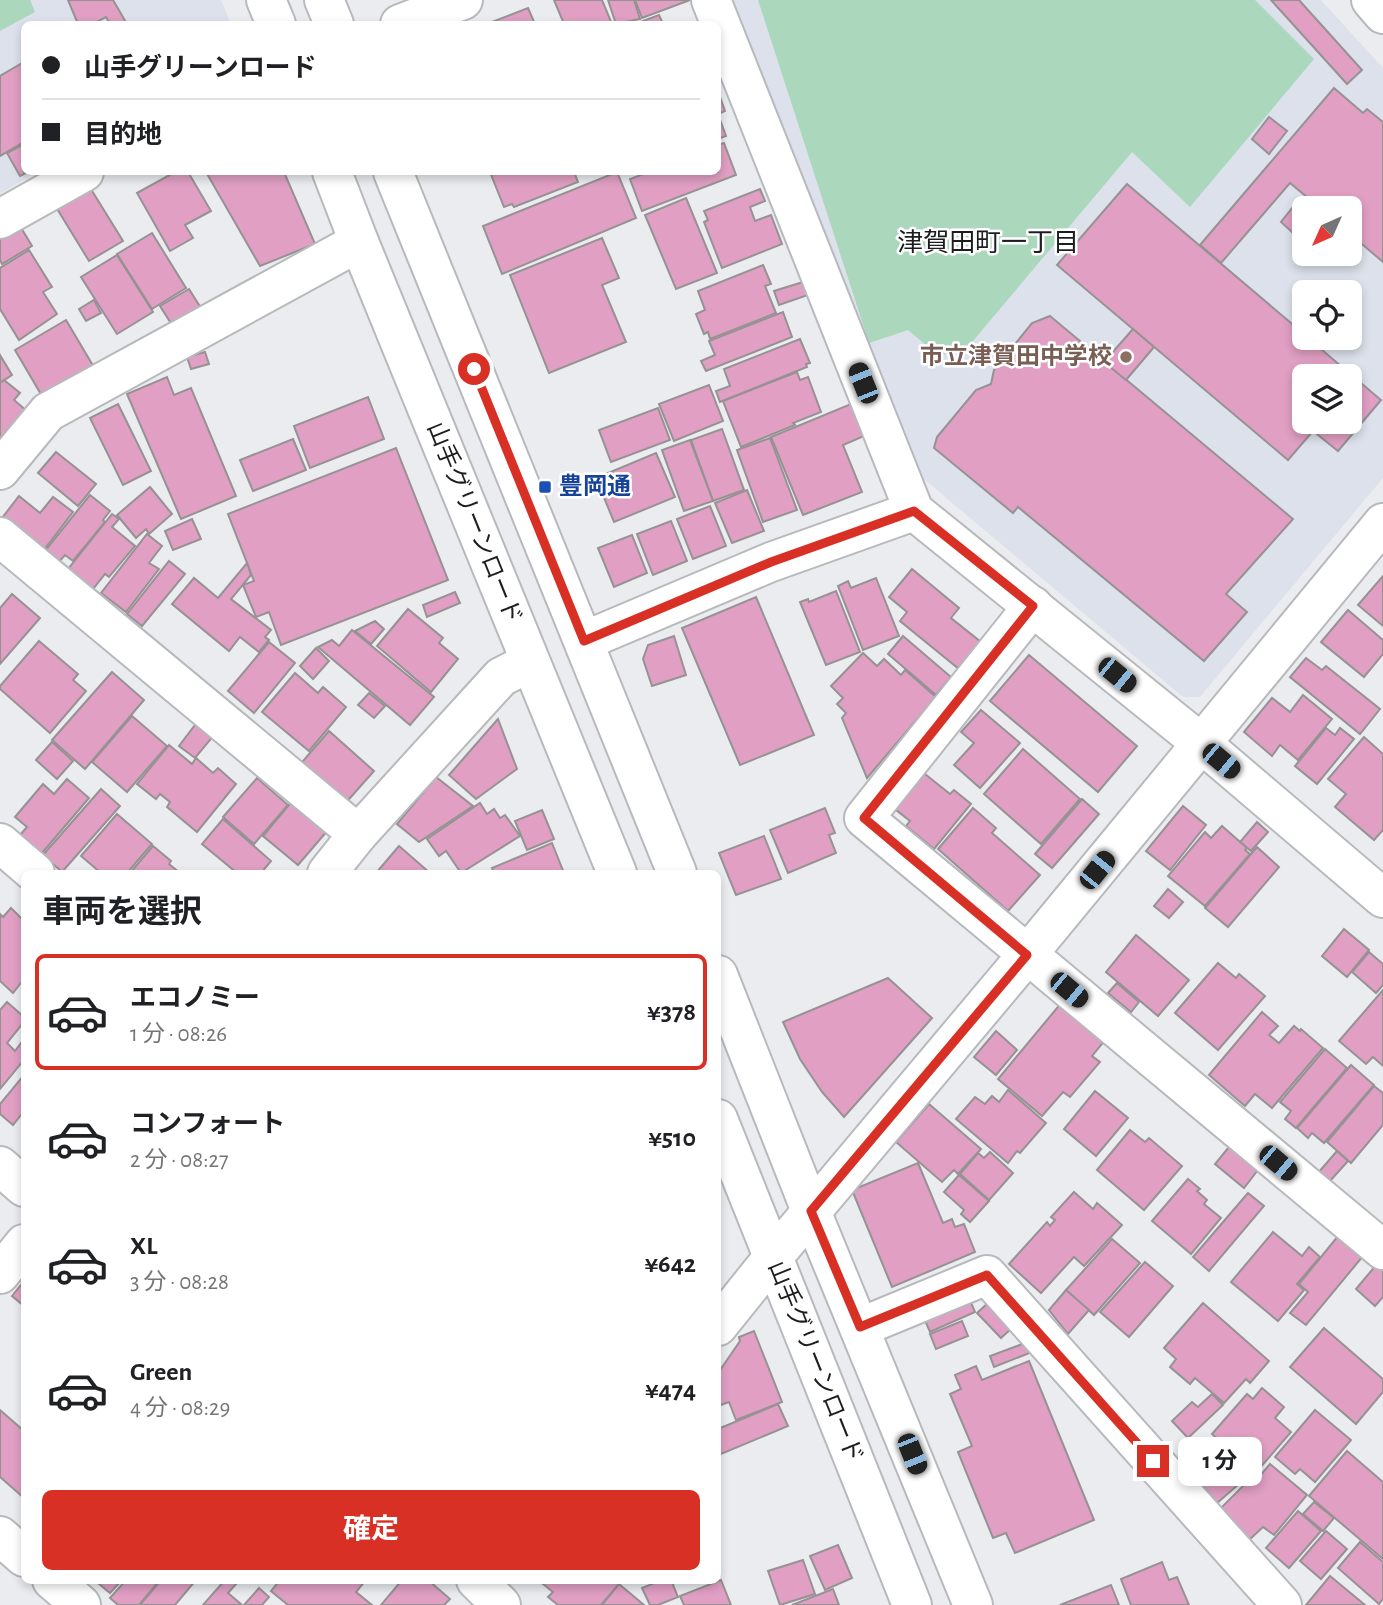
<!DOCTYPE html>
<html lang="ja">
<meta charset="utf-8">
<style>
:root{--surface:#fff;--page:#f6f6f6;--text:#202124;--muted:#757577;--line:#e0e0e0;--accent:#d93025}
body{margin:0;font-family:"Alegreya Sans","Noto Sans JP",sans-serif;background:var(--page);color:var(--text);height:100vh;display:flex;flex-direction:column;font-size:26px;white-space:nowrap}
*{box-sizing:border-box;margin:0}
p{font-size:23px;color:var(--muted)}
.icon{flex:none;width:38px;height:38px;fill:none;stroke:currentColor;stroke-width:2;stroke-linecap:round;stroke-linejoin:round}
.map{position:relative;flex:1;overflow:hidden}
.sheet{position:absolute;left:21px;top:870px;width:700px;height:714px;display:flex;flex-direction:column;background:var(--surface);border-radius:10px;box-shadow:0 4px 10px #0003}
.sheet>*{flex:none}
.guide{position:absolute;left:21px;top:21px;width:700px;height:154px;border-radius:10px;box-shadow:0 4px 10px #0003;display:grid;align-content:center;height:154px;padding:0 21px;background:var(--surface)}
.needle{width:46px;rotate:225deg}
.tools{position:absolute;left:1292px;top:196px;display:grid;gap:14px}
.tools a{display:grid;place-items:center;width:70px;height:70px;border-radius:10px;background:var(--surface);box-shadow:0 4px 10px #0003;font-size:35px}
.end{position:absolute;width:32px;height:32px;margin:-16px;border:9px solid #d93025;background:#fff;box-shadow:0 0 0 4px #fff}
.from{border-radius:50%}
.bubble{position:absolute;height:49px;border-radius:10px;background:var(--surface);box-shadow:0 4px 10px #0003;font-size:23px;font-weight:700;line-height:49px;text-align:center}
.car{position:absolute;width:21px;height:42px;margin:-21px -10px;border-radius:9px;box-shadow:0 0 5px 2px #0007;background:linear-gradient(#222 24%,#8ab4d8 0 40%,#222 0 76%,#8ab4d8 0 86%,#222 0)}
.guide b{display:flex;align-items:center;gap:24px;height:66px;font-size:26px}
.guide b+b{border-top:2px solid var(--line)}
.guide i{width:18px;height:18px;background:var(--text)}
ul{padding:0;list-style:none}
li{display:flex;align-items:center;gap:21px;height:116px;margin:0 14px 10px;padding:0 7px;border:4px solid transparent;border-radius:10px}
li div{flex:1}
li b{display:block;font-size:26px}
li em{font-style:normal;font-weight:700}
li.active{border-color:var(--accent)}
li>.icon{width:63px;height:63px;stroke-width:1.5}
h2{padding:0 21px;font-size:32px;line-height:84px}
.cta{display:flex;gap:14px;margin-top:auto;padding:14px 21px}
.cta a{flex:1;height:80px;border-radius:10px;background:var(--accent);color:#fff;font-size:28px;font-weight:700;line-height:80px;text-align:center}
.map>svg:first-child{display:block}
.built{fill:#dce1eb;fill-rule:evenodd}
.green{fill:#abd7bd}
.building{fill:#e09fc3;stroke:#969294;stroke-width:2;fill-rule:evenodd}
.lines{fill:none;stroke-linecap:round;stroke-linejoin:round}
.minor-casing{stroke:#b7b9bc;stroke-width:42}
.tertiary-casing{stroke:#b7b9bc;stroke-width:42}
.minor{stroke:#fff;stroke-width:38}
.tertiary{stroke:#fff;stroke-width:38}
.route{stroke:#d93025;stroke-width:9}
.education-dot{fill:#8d6e63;stroke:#fff;stroke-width:2.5}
.transit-dot{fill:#1a4fb4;stroke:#fff;stroke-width:2.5}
.labels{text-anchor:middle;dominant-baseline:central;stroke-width:5;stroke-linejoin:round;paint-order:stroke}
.education-label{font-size:24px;font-weight:bold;fill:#785e54;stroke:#fff;text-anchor:end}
.transit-label{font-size:24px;font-weight:bold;fill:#164399;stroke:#fff;text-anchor:start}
.street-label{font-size:24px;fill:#1c1d1e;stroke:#fff}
.neighbourhood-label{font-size:26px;fill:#1c1d1e;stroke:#fff}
</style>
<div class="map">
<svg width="1383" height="1605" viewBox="0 0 1383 1605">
<rect width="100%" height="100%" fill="#ebecf0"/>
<g class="built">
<path d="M0,0H221L231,24H24V172H37L0,194Z"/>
<path d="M732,0H1321L1383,68V478L1200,697H1183L912,469ZM1304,208H1349V254H1304ZM1304,292H1349V338H1304ZM1304,376H1349V422H1304Z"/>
</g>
<g class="green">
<path d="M0,0H30L35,12L0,31Z"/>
<path d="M758,0H1255L1314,59L1190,207L1132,152L967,348L939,356L908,330L869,343Z"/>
</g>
<g class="building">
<path d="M68,0H113L127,24H110L106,17L93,24H78Z"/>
<path d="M554,0H602L612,24H564Z"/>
<path d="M608,0H634L640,19L616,24Z"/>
<path d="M635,0H690L642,18Z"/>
<path d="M1271,0H1299L1362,70L1347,84Z"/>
<path d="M528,8L535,24H487Z"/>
<path d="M659,15L663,24H635Z"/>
<path d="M24,62V142L0,156V76Z"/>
<path d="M1334,88L1363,113L1367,109L1383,122V262L1349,233V208H1320L1290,183L1221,263L1200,245Z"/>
<path d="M720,97L725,111L718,114L726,136L718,139V98Z"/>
<path d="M1269,117L1287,131L1269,154L1252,139Z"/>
<path d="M724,143L736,175L642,211L630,179L649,172H718V145Z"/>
<path d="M24,144V172H28L20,176L7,153Z"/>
<path d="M175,172H188L211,211L185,225L193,238L170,251L137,193Z"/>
<path d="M206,172H284L315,244L260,266Z"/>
<path d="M490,172H574L578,182L514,207L512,204L504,207Z"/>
<path d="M617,172L636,218L502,274L483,226Z"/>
<path d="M1127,184L1304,334V338H1308L1381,400L1338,451L1313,431L1288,460L1057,265ZM1304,376H1349V422H1304Z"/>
<path d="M89,186L123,241L89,261L56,207Z"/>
<path d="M760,189L765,201L750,207L755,221L771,215L782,244L722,268L704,222L708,220L704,211Z"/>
<path d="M686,198L717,273L676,289L645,215Z"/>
<path d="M1293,207L1304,216V243L1281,222Z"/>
<path d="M17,221L32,246L2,264L0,260V232Z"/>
<path d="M152,233L186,288L152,309L117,254Z"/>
<path d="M602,238L619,278L602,285L626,342L549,373L510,275Z"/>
<path d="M29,250L52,287L43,292L57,314L19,340L0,309V268Z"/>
<path d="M117,255L153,312L117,334L81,277Z"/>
<path d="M763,265L771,284L765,286L776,313L710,339L708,332L704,334L696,314L705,310L698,291Z"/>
<path d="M803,282L808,295L779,305L774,291Z"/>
<path d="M189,289L204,313L176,331L160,306Z"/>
<path d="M94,300L101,313L86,321L79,309Z"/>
<path d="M783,312L792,337L706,371L701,361L715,355L709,341Z"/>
<path d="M1050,316L1293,519L1226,594L1247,612L1204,661L1018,507L1013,513L934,448L937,437L976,390L991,384L994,370L1032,323Z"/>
<path d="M66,320L98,374L42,396L15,350Z"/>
<path d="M1133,329L1154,347L1126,380L1104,362Z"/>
<path d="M800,339L810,363L806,364L807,367L720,402L716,391L730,386L724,369Z"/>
<path d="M205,352L209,364L191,369L187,357Z"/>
<path d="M0,355L12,375L0,383Z"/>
<path d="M797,372L800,380L808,377L821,412L793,423L795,425L741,447L723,401Z"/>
<path d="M167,377L174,395L191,388L236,496L181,519L127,394Z"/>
<path d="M4,380L20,393L14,400L35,418L0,447V383Z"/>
<path d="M709,385L723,421L674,441L659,404Z"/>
<path d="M368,397L384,439L310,468L294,426Z"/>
<path d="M118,404L151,471L123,485L90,418Z"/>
<path d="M851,404L864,436L843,445L862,492L803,515L771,437Z"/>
<path d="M658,408L670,440L611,462L599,430Z"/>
<path d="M722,429L744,490L713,501L691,440Z"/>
<path d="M770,438L797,510L763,522L737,450Z"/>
<path d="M293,439L306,470L253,491L240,460Z"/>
<path d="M690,440L713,501L684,511L662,450Z"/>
<path d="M396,448L448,580L281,645L269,612L256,617L243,585L254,581L228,514Z"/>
<path d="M56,452L96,484L78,506L38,473Z"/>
<path d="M656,453L675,497L614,522L596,478Z"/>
<path d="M150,487L172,514L149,534L146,529L136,538L117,515Z"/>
<path d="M747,490L764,531L732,543L715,503Z"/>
<path d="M90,495L110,511L103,520L105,522L73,561L65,555L58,563L44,552Z"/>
<path d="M19,496L40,513L53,497L73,512L43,551L2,518Z"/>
<path d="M710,506L726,546L693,559L677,519Z"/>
<path d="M112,514L119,519L112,527L135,546L109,577L105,574L93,589L68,569Z"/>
<path d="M192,519L201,539L173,550L165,531Z"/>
<path d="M671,521L687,561L653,575L637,534Z"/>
<path d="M147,534L162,546L149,563L159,569L126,612L101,593Z"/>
<path d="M632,535L647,573L614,587L598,548Z"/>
<path d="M169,561L185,574L142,626L127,614Z"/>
<path d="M247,563L251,575L231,599L271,630L265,637L269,640L259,652L240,637L229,651L172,604L194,578L218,598Z"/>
<path d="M912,569L959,608L951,618L981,642L959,669L900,621L907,612L889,597Z"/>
<path d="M1383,576V626L1358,605Z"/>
<path d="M876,578L899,636L863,650L838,586L848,581L851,588Z"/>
<path d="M836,591L860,652L826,665L800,602L808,599L809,602Z"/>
<path d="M455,592L460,603L427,617L423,605Z"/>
<path d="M12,594L40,618L0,664V608Z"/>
<path d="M756,597L814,735L740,765L682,628Z"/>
<path d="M408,609L443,638L439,643L458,659L431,692L377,646Z"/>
<path d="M1348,610L1383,640V654L1364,677L1321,642Z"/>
<path d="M375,621L384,629L371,644L355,631Z"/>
<path d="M352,630L434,697L410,725L318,647L332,640L339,646Z"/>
<path d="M674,636L686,675L652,686L643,659L648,645Z"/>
<path d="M903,636L951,677L936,695L888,654Z"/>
<path d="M39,641L78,674L73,680L86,691L50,733L0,689V686Z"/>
<path d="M269,642L295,663L254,713L228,691Z"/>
<path d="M316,648L329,661L313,679L300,666Z"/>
<path d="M863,653L877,666L884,659L901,675L905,670L936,697L867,778L842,718L846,713L837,704L843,698L831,686Z"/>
<path d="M1029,655L1137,746L1098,792L990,701Z"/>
<path d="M1306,658L1322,670L1326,666L1380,709L1360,734L1290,677Z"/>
<path d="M112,672L144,700L85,769L52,740Z"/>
<path d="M295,673L318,693L323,687L346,707L309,751L262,712Z"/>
<path d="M369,693L385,706L374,718L358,705Z"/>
<path d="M1303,695L1332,719L1298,760L1280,745L1272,756L1244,732L1272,698L1290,712Z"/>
<path d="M981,710L1020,743L980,788L954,765L974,743L961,732Z"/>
<path d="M132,716L167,746L127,792L92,762Z"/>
<path d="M498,719L517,769L476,799L449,775Z"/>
<path d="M198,721L215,734L195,758L179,746Z"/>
<path d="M1326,728L1335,735L1340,728L1354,739L1317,784L1295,766Z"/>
<path d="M329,731L374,771L342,807L297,768Z"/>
<path d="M1364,737L1383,754V830L1374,840L1335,807L1346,794L1328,779Z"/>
<path d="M52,742L73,761L57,779L36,760Z"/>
<path d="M169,745L192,764L196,758L213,773L218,768L236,784L197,832L167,807L170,802L160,794L156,799L137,784Z"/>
<path d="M1023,749L1080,799L1041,844L984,794Z"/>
<path d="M920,770L950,794L954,790L971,804L934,849L906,826L910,821L891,806Z"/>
<path d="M436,777L473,806L419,842L397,824Z"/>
<path d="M257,778L288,805L254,844L223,817Z"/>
<path d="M67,779L89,798L36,860L14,842L27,827L15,817L43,784L54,794Z"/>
<path d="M101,789L120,806L62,872L43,855Z"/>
<path d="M1082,799L1099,814L1052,868L1035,854Z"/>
<path d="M293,800L328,830L298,865L263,836Z"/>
<path d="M480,803L487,814L494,809L500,818L505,815L520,836L461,873L446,851L439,856L427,839Z"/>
<path d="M1183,806L1206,825L1170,870L1146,851Z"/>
<path d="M825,808L835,833L829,835L836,853L788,873L770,830Z"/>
<path d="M973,808L996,828L992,833L1040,875L1008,911L938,849Z"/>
<path d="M542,810L554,839L527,850L515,821Z"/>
<path d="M117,814L152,844L127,873H101L81,856Z"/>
<path d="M223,819L271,861L261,873H237L202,844Z"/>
<path d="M1257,822L1268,832L1251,851L1240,842Z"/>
<path d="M1222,826L1247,848L1245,850L1250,854L1205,906L1168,876L1205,832L1211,838Z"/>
<path d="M764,836L781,879L736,895L719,853Z"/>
<path d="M552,843L564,873H494L492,868Z"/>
<path d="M153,846L171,861L169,864L180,873H130Z"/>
<path d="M399,846L430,873H376Z"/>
<path d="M1257,847L1279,867L1228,927L1205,908Z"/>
<path d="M1168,889L1183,902L1169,918L1154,906Z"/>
<path d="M11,908L24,921V979L13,993L0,981V914L3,917Z"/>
<path d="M1344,929L1369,950L1347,977L1322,956Z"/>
<path d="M1136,935L1189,980L1158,1016L1106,972Z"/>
<path d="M1369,952L1383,964V985L1376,993L1352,972Z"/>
<path d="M1218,963L1236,978L1239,974L1265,996L1218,1050L1175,1013Z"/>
<path d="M888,978L932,1018L844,1117L822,1092L800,1059L783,1022Z"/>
<path d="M1117,983L1139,1002L1131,1012L1108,993Z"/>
<path d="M1383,990V1066L1373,1057L1366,1064L1339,1041Z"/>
<path d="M7,1002L24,1017V1022L7,1043L15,1051L24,1039V1060L0,1089V1010Z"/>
<path d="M1062,1002L1106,1039L1092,1056L1100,1062L1070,1097L1063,1092L1042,1116L998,1079Z"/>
<path d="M1262,1012L1278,1026L1269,1035L1279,1043L1294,1026L1300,1031L1301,1029L1323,1048L1272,1108L1255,1094L1245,1106L1209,1075Z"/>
<path d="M996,1031L1017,1050L996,1075L974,1057Z"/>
<path d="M1325,1049L1347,1068L1296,1128L1285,1119L1291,1111L1280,1102Z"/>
<path d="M1351,1065L1374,1085L1324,1143L1312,1133L1308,1138L1297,1128Z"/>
<path d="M24,1075V1118L21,1115L13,1125L0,1114V1104Z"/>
<path d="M1374,1086L1383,1093V1125L1351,1163L1327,1142Z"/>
<path d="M1008,1090L1046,1123L1020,1153L1017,1151L1008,1163L956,1119L975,1097L985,1104L992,1096L999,1102Z"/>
<path d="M1095,1091L1128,1118L1096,1156L1064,1129Z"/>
<path d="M929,1104L981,1149L958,1174L954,1170L942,1182L896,1142Z"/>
<path d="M1130,1130L1145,1142L1149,1138L1182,1166L1144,1210L1097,1170Z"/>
<path d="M1233,1142L1261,1166L1244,1188L1215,1164Z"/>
<path d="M1337,1151L1348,1161L1329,1182L1318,1173Z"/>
<path d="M990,1152L1013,1173L989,1200L960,1174L978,1153L984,1158Z"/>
<path d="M918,1163L943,1223L952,1219L955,1227L964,1224L975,1252L892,1287L852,1190Z"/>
<path d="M959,1175L989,1201L970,1222L961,1214L964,1210L944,1192Z"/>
<path d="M1188,1179L1200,1189L1197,1191L1207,1200L1204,1204L1221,1218L1191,1254L1152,1221Z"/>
<path d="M1074,1192L1093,1209L1097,1203L1122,1225L1084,1266L1074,1257L1041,1293L1009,1264L1047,1222L1050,1226L1055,1220L1051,1217Z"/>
<path d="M1248,1193L1264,1206L1209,1271L1193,1257Z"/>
<path d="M1343,1230L1368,1250L1306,1325L1290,1313L1308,1292L1299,1284Z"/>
<path d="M1273,1232L1302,1256L1309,1247L1320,1257L1297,1284L1304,1290L1278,1321L1231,1282Z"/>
<path d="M1112,1239L1140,1263L1094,1315L1066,1290Z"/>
<path d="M1145,1262L1173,1286L1129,1337L1100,1312Z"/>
<path d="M1377,1264L1383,1269V1297L1375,1306L1356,1289Z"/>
<path d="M24,1281V1306L12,1296Z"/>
<path d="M1066,1290L1089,1310L1068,1334L1049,1310Z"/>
<path d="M969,1298L975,1312L930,1332L924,1318Z"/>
<path d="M989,1302L1012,1328L1001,1338L977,1313Z"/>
<path d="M1203,1303L1269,1361L1250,1383L1246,1379L1224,1403L1195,1378L1190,1384L1170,1367L1176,1359L1164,1348Z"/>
<path d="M962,1321L968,1336L936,1349L930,1334Z"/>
<path d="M1324,1328L1383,1379V1392L1356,1424L1290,1367Z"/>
<path d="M754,1331L782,1402L736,1420L729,1402L718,1406V1373L740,1341L739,1337Z"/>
<path d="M1028,1342L1032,1352L994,1367L990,1356Z"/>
<path d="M1029,1361L1094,1520L1015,1553L1006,1533L993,1538L958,1452L972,1446L950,1394L961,1389L955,1375L976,1366L982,1380Z"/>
<path d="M1262,1388L1284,1407L1275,1418L1291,1432L1253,1476L1235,1460L1238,1457L1212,1434L1247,1394L1253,1399Z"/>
<path d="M1212,1394L1223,1405L1188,1438L1172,1421L1192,1402L1198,1407Z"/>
<path d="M778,1404L788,1426L721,1454L718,1446V1429Z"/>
<path d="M0,1410L24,1431V1498L0,1477Z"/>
<path d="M1315,1410L1351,1440L1315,1482L1300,1469L1295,1474L1275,1457Z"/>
<path d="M1347,1451L1383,1482V1559L1309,1496Z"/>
<path d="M1218,1460L1239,1484L1217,1503L1196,1478Z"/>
<path d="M1270,1464L1307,1495L1274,1535L1263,1527L1248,1541L1220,1509L1255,1474L1259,1477Z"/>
<path d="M1314,1502L1334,1518L1323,1531L1303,1514Z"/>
<path d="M1298,1511L1321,1531L1289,1568L1266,1548Z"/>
<path d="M1326,1531L1347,1549L1321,1579L1300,1561Z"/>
<path d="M1360,1542L1383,1562V1599L1379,1604L1338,1568Z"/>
<path d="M838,1545L852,1578L825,1590L810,1556Z"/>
<path d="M803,1560L815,1594L780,1605L768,1571Z"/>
<path d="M1162,1562L1169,1580L1177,1577L1189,1605H1131L1121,1579Z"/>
<path d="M1330,1576L1365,1605H1306Z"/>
<path d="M100,1580H122L110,1593L98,1583Z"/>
<path d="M126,1580H160L139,1605H118L110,1598Z"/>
<path d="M161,1580H196L175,1605H140Z"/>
<path d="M225,1580H235L237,1583L228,1593L242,1605H203Z"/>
<path d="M280,1580H366L356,1592L372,1605H288L271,1591Z"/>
<path d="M402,1580H428L450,1599L444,1605H381Z"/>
<path d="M538,1580H615L619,1584L601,1605H558L548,1597L553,1592Z"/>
<path d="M662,1580H671L678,1597L658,1605H650L642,1588Z"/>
<path d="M721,1580L731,1605H684L680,1596Z"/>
<path d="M619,1584L644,1605H602Z"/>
<path d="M1111,1585L1119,1605H1060Z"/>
<path d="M259,1588L269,1597L262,1605H244Z"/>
<path d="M833,1589L839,1605H792Z"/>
</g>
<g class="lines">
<defs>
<g id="minor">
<path d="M711,0L914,511L1201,743L1383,898"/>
<path d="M400,24L463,0"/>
<path d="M0,219L84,172"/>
<path d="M0,470L48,412L359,242"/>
<path d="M0,537L358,834"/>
<path d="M1033,606L864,818L1383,1250"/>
<path d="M584,641L771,562L914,511"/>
<path d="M0,843L35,873"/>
<path d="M327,873L358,834L501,677L530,662"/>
<path d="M0,1166L24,1187"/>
<path d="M0,1274L24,1244"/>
<path d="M718,1326L774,1256L1027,955L1383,523"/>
<path d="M861,1327L987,1275L1282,1605"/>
<path d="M0,1536L24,1557"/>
<path d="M52,1580L81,1605"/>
<path d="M476,1580L501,1605"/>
</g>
<g id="tertiary">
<path d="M266,0L276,24"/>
<path d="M324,0L334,24"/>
<path d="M1371,0L1383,14"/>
<path d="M332,172L359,242L617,873"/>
<path d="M393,172L677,873"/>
<path d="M718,975L811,1211L973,1605"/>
<path d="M718,1119L912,1605"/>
</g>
</defs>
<use href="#minor" class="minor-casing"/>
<use href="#tertiary" class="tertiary-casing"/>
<use href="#minor" class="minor"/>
<use href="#tertiary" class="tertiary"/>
</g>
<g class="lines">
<path class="route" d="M474,369L584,641L771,562L914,511L1033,606L864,818L1027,955L811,1211L860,1327L987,1275L1153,1461"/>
</g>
<circle class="education-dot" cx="1126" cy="357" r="7"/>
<rect class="transit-dot" x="538" y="480" width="14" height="14" rx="3.5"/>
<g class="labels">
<g class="education-label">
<text x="1112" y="357">市立津賀田中学校</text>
</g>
<g class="transit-label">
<text x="559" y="487">豊岡通</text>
</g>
<g class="street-label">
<text transform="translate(474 523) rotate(68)">山手グリーンロード</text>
<text transform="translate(815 1362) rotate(68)">山手グリーンロード</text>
</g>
<g class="neighbourhood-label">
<text x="988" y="243">津賀田町一丁目</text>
</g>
</g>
</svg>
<div class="tools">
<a><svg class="needle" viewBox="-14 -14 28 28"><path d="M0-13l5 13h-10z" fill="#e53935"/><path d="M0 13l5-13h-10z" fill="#757577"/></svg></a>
<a><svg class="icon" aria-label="locate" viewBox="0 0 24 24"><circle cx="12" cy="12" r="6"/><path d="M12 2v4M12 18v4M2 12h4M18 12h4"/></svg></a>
<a><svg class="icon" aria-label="layers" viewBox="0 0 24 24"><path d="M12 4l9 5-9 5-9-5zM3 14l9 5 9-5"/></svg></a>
</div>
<i class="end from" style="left:474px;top:369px"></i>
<i class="end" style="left:1153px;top:1461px"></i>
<div class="bubble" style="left:1178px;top:1437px;width:84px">1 分</div>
<i class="car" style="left:863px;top:383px;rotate:338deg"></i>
<i class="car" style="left:1117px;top:675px;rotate:129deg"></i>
<i class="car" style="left:1221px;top:761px;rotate:130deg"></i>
<i class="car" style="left:1097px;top:870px;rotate:39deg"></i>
<i class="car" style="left:1069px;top:990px;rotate:130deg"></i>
<i class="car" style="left:1278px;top:1163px;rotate:130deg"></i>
<i class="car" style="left:912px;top:1454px;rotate:158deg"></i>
<div class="guide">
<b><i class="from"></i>山手グリーンロード</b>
<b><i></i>目的地</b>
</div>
<section class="sheet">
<h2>車両を選択</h2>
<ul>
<li class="active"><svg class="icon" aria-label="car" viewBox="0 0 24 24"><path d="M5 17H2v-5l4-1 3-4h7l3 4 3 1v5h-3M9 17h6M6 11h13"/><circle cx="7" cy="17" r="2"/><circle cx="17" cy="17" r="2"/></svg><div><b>エコノミー</b><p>1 分 · 08:26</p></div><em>¥378</em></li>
<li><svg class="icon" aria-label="car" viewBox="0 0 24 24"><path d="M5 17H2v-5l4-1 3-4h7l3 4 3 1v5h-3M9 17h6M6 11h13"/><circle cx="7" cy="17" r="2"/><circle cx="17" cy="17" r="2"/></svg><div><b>コンフォート</b><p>2 分 · 08:27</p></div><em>¥510</em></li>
<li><svg class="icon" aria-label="car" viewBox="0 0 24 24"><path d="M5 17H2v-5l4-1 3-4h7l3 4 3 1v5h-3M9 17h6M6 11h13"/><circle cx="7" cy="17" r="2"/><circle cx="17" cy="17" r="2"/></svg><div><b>XL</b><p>3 分 · 08:28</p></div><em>¥642</em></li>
<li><svg class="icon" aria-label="car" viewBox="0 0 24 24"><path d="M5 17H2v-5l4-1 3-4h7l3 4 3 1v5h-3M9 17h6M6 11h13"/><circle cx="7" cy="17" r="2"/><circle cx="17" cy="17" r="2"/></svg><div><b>Green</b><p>4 分 · 08:29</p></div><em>¥474</em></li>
</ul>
<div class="cta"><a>確定</a></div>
</section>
</div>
